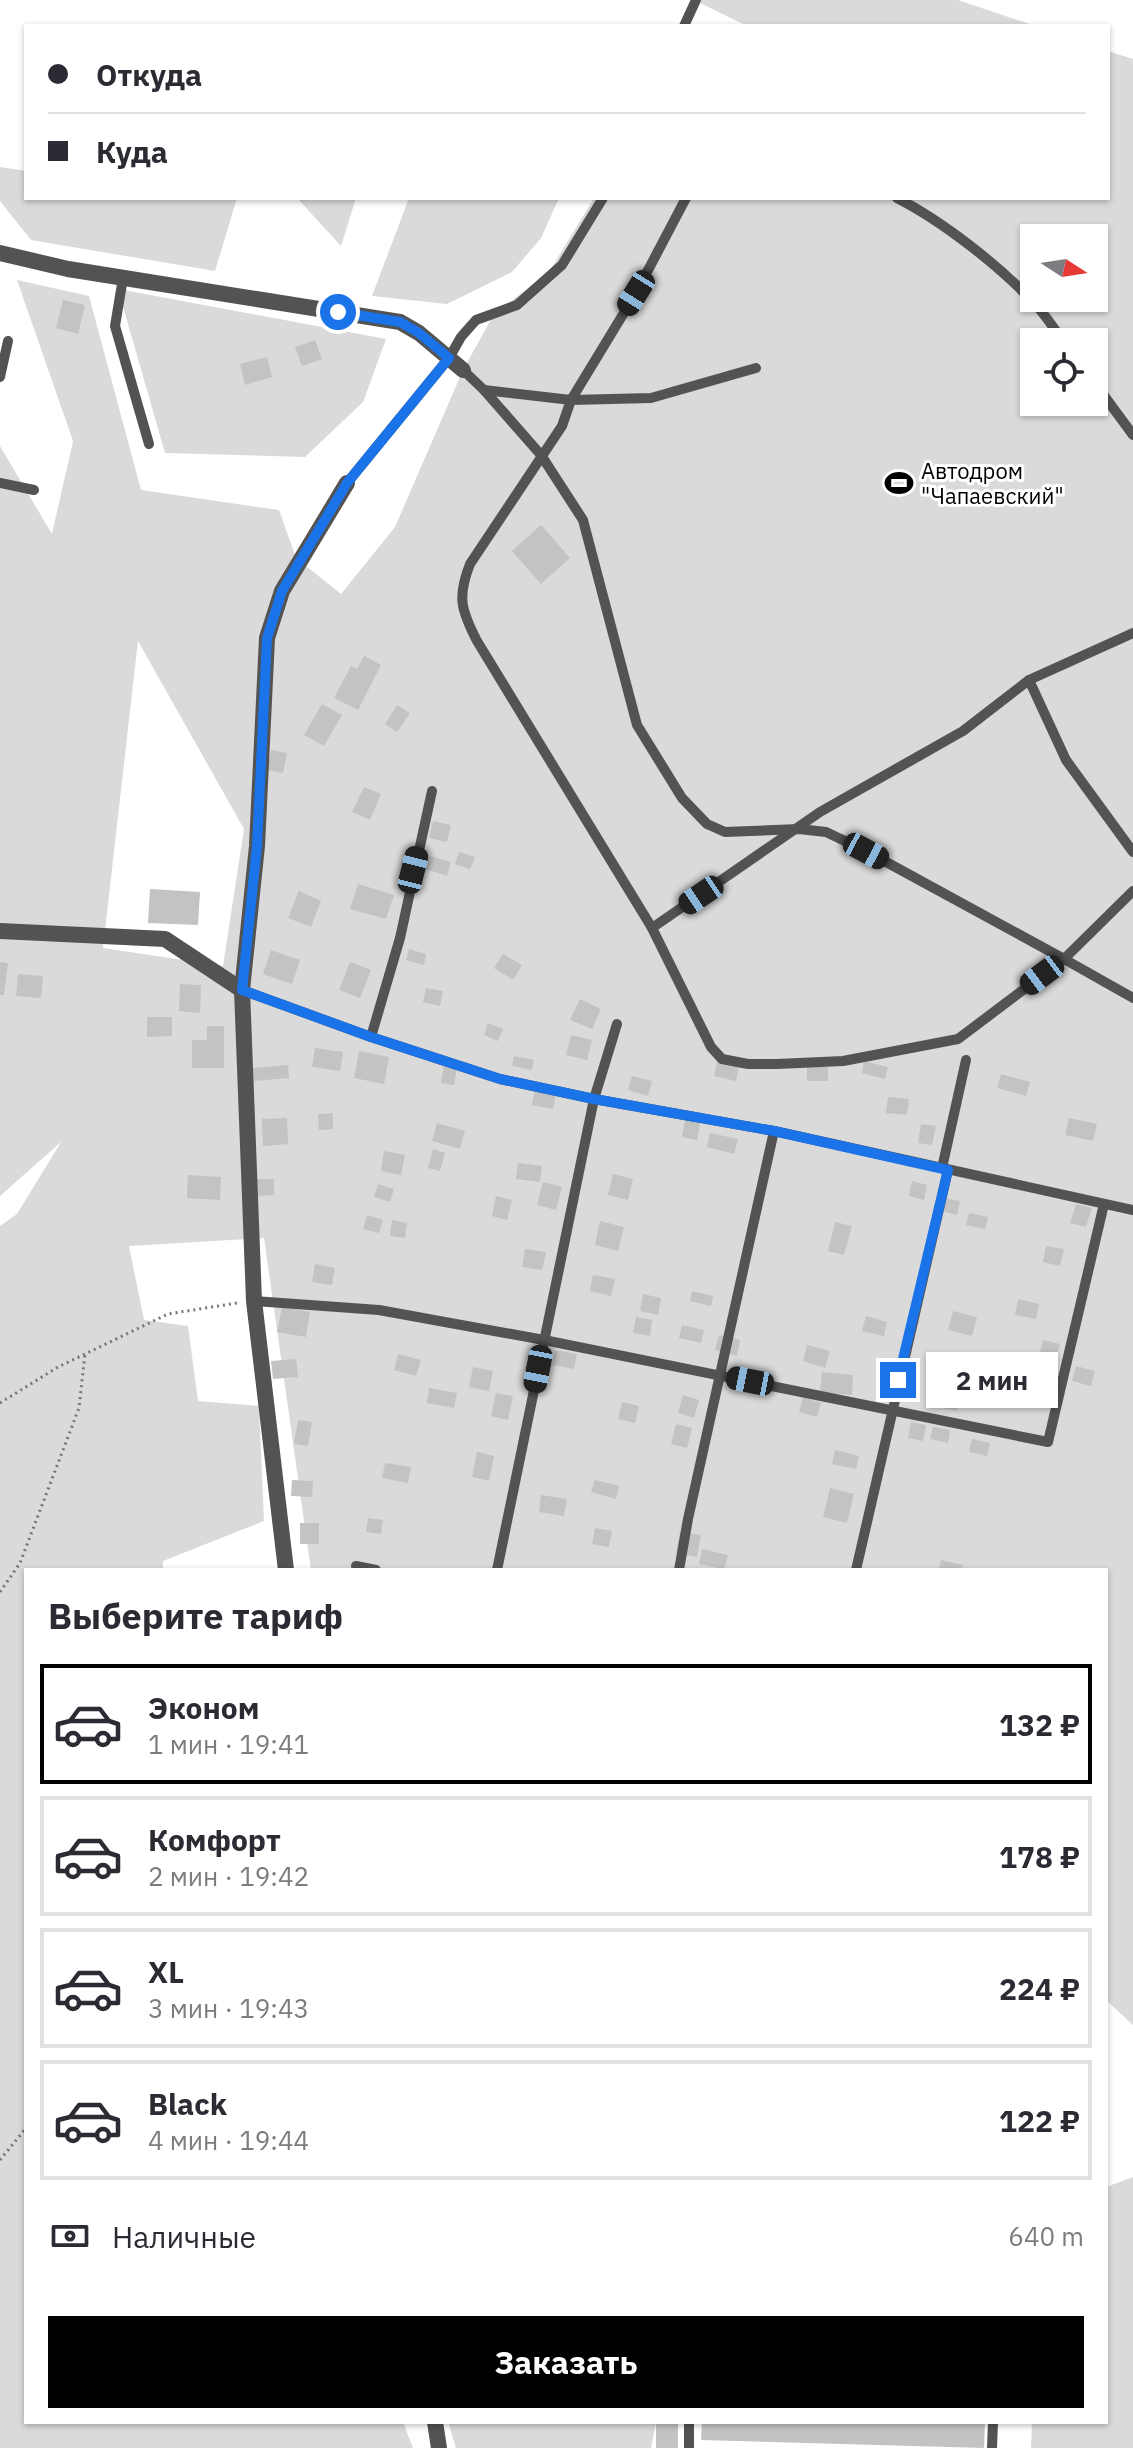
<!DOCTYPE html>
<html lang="ru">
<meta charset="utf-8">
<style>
:root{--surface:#fff;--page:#f7f7f7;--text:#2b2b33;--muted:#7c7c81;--line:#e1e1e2;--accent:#000}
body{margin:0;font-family:"IBM Plex Sans",sans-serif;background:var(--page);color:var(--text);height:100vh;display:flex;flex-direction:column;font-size:30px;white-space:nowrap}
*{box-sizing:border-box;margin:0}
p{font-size:26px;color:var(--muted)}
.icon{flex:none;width:44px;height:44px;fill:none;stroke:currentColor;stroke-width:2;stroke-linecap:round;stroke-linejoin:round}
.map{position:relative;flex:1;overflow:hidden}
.panel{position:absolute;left:24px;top:1568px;width:1084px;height:856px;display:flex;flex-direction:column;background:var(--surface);border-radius:0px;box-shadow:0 2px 6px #0004}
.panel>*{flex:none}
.hud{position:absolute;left:24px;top:24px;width:1086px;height:176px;border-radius:0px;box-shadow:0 2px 6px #0004;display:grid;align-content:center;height:176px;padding:0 24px;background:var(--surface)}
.needle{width:52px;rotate:102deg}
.tools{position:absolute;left:1020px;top:224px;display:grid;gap:16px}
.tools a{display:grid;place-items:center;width:88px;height:88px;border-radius:0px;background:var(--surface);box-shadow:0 2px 6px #0004;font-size:40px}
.end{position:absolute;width:36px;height:36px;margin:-18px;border:10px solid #1a73e8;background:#fff;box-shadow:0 0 0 4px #fff}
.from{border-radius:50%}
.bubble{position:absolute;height:56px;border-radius:0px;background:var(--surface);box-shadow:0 2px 6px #0004;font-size:26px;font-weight:800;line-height:56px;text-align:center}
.car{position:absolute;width:24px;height:48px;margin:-24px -12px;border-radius:10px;box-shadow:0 0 6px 2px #0007;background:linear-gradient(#222 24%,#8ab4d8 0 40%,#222 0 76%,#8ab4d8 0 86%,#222 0)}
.hud b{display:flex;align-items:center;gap:28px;height:76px;font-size:30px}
.hud b+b{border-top:2px solid var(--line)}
.hud i{width:20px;height:20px;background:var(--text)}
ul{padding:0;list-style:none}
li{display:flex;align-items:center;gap:24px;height:120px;margin:0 16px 12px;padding:0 8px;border:4px solid var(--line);border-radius:0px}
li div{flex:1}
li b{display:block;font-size:30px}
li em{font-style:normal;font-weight:800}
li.active{border-color:var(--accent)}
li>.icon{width:72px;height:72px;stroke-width:1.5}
h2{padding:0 24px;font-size:36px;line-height:96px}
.pay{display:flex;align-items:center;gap:20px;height:88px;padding:0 24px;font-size:30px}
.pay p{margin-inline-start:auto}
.button{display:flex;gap:16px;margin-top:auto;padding:16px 24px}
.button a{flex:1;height:92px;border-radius:0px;background:var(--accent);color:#fff;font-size:32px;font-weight:800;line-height:92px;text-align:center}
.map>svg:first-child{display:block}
.green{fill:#dadada;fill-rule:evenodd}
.building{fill:#c3c3c3}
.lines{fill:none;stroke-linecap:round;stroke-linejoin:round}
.path{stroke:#757575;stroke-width:3;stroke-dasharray:2 4;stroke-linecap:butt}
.lane{stroke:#535353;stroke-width:10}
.street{stroke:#535353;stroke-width:16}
.route{stroke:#1a73e8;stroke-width:10}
.labels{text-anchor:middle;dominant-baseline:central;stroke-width:6;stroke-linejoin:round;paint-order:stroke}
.poi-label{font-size:22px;fill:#000;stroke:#fff;text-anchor:start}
</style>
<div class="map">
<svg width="1133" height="2448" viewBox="0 0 1133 2448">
<rect width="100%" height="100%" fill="#fff"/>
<g class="green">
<path d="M701,0H958L1035,26H747L700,3Z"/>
<path d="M1108,51L1133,59V2025L1106,2000V1570H311L264,1238L129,1246L144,1320L188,1326L198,1401L259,1406L264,1521L163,1561V1570H26V2422H403L413,2448H0V1226L17,1214L61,1142L0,1196V446L52,534L73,441L17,280L89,296L141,490L279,510L296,558L341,594L395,527L463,370L494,314L549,272L594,198H1108ZM1034,238H1094V298H1034ZM1034,342H1094V402H1034ZM138,641L244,829L223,966L103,948Z"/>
<path d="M0,167L26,171V198H237L215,271L31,240L0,201Z"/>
<path d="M297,198H356L341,246Z"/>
<path d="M409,198H559L541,238L512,272L447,304L372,296Z"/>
<path d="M118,289L386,339L363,402L305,457L165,453Z"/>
<path d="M1133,2177V2448H1031L1032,2422H1106V2187Z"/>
<path d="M448,2422H656L651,2448H456Z"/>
</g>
<g class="building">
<path d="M63,300L85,305L78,334L56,328Z"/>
<path d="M315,340L322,359L302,366L295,347Z"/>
<path d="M267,357L272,377L245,385L240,364Z"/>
<path d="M541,525L570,558L541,584L512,551Z"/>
<path d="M364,656L381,665L358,710L334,698L351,666L357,669Z"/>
<path d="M322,704L342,715L324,746L304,735Z"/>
<path d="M397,705L410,713L397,732L385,724Z"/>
<path d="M271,750L287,753L283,773L267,770Z"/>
<path d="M364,787L381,794L370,820L352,812Z"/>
<path d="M433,821L451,825L447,842L429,838Z"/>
<path d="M459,852L475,857L470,869L455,864Z"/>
<path d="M430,856L451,862L447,876L426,869Z"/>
<path d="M358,884L394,895L386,919L350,909Z"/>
<path d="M150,889L200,892L198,925L148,923Z"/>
<path d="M299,891L321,901L311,927L288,918Z"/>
<path d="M409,949L426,954L424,965L406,960Z"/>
<path d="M271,950L300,960L292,984L263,974Z"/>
<path d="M503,954L522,965L513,980L494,968Z"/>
<path d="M0,962L8,963L4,995H0Z"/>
<path d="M350,962L371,970L360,998L339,990Z"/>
<path d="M18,974L43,976L41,998L16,996Z"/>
<path d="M180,984L201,985L200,1013L179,1011Z"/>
<path d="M426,988L443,991L440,1006L423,1002Z"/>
<path d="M580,999L601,1009L592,1029L570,1020Z"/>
<path d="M147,1017H172V1036L147,1037Z"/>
<path d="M488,1023L503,1029L498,1041L484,1035Z"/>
<path d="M207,1026H224V1068H192V1040H207Z"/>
<path d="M571,1035L592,1040L587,1060L566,1055Z"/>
<path d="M315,1048L343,1052L340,1071L312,1067Z"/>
<path d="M359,1051L389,1057L384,1084L354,1078Z"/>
<path d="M514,1056L534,1060L532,1070L512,1066Z"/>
<path d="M864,1061L888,1067L885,1079L862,1073Z"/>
<path d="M717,1062L739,1066L736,1081L714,1076Z"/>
<path d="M288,1065L289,1078L254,1081L253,1068Z"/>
<path d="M444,1065L457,1068L454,1085L441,1083Z"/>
<rect x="807" y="1067" width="21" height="14"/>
<path d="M1001,1074L1030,1082L1026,1096L997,1088Z"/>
<path d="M632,1076L652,1081L648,1096L628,1090Z"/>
<path d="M535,1090L556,1094L553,1109L532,1105Z"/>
<path d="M888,1097L909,1099L907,1115L886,1113Z"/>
<path d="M333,1113V1129L319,1130L318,1114Z"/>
<path d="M287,1118L288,1144L263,1146L262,1119Z"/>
<path d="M1069,1118L1097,1124L1093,1141L1065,1135Z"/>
<path d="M685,1120L700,1123L697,1140L682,1137Z"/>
<path d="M437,1123L465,1131L460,1149L432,1141Z"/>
<path d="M921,1124L936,1126L932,1145L918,1143Z"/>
<path d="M710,1133L738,1139L734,1154L707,1147Z"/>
<path d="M433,1149L445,1153L440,1171L428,1168Z"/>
<path d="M384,1151L405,1155L401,1175L381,1171Z"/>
<path d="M518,1163L542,1166L540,1182L516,1179Z"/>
<path d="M613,1174L633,1179L628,1200L608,1195Z"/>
<path d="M188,1175L221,1177L220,1200L187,1198Z"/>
<path d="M256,1179H274V1195L256,1196Z"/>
<path d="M912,1181L927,1185L924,1200L909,1196Z"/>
<path d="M543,1182L562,1187L556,1210L537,1205Z"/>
<path d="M378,1184L394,1189L390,1202L374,1197Z"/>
<path d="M496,1196L512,1200L507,1220L492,1216Z"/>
<path d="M944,1198L960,1201L957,1215L941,1211Z"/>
<path d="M1076,1204L1092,1208L1086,1227L1070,1223Z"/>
<path d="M969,1213L988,1217L985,1229L966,1225Z"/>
<path d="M367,1215L383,1220L379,1233L363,1229Z"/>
<path d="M392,1220L407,1223L405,1238L390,1236Z"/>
<path d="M600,1221L624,1227L618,1251L595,1245Z"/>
<path d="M835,1222L852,1226L844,1255L828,1251Z"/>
<path d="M1046,1246L1064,1249L1060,1266L1043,1262Z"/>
<path d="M525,1249L546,1252L542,1270L522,1267Z"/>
<path d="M315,1264L335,1268L332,1285L312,1282Z"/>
<path d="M593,1275L615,1279L611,1296L590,1291Z"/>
<path d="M692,1291L713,1296L711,1306L690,1301Z"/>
<path d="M643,1294L661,1298L658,1315L640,1311Z"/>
<path d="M1018,1299L1039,1304L1036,1319L1015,1315Z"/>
<path d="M282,1307L310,1312L306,1337L277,1332Z"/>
<path d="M953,1311L977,1317L972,1336L948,1330Z"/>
<path d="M866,1316L887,1322L884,1336L862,1331Z"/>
<path d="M636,1317L652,1320L650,1336L633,1333Z"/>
<path d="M682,1325L704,1330L701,1343L679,1338Z"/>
<path d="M719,1335L740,1340L737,1356L715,1350Z"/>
<path d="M1043,1340L1060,1344L1055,1363L1038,1360Z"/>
<path d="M807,1345L830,1351L825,1368L803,1361Z"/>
<path d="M555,1350L577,1354L574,1369L552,1365Z"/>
<path d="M398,1354L421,1360L416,1376L394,1370Z"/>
<path d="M296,1359L298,1377L273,1379L271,1361Z"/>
<path d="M1076,1366L1095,1371L1091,1386L1072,1381Z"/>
<path d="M473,1367L493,1371L489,1391L469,1387Z"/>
<path d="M822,1372L853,1375L852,1395L820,1392Z"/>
<path d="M429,1388L457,1393L454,1408L427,1403Z"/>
<path d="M945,1390L961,1393L957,1411L941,1408Z"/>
<path d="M496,1393L513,1396L508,1420L491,1416Z"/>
<path d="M683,1395L699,1400L694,1418L678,1413Z"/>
<path d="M803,1397L821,1403L817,1417L799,1412Z"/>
<path d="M622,1402L639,1406L635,1423L618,1419Z"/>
<path d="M298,1420L312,1422L308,1446L294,1444Z"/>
<path d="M911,1422L926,1425L923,1441L908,1438Z"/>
<path d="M676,1424L692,1428L687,1448L671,1444Z"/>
<path d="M933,1427L950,1430L948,1443L930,1439Z"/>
<path d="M972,1439L990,1443L987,1456L969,1452Z"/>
<path d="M835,1450L859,1456L856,1469L832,1464Z"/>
<path d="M477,1452L494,1456L489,1481L472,1477Z"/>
<path d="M385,1463L411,1467L408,1483L382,1478Z"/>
<path d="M292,1480L313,1481L312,1497L291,1496Z"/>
<path d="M595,1480L619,1486L616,1499L591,1492Z"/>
<path d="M830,1488L854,1494L847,1523L823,1517Z"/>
<path d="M541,1495L567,1499L564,1516L539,1512Z"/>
<path d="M368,1518L383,1520L381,1534L366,1532Z"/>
<rect x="300" y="1523" width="19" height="21"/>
<path d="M595,1528L612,1531L609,1547L592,1544Z"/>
<path d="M680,1532L701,1535L697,1557L676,1553Z"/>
<path d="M702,1549L728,1555L724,1569L699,1564Z"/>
<path d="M941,1560L963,1565L961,1570H939Z"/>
<rect x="656" y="2422" width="22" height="26"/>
<path d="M702,2422H985L984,2448L701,2440Z"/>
</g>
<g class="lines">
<g class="path">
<path d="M0,1403L58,1367L168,1314L237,1303"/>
<path d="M0,1592L20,1563L79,1408L85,1354"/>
<path d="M0,2160L26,2128"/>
</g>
<g class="lane">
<path d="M684,26L696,0"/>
<path d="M686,198L636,293L571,400L562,426L470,564C457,597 461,610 477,641L652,928L711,1047L722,1059L748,1064H777L843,1061L958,1039L1064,959L1133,998"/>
<path d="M897,198C942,221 1000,266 1034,303C1045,314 1054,329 1064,342"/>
<path d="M123,278L115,326L149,444"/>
<path d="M463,370L484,390L541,455L583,520L637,725L682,798L707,824L725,832L799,829L826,832L866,851L1064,959L1133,891"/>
<path d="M0,377L8,341"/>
<path d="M1094,382L1133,435"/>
<path d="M484,390L571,400L651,398L756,368"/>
<path d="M0,483L34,490"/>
<path d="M347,483L449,358L461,337L476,320L517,305L562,265L603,198"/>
<path d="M1029,680L1066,760L1133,852"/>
<path d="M652,928L820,812L963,731L1029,680L1133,633"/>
<path d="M242,990L371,1037L500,1079L594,1099L774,1131L1133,1210"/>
<path d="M371,1037L400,938L432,791"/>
<path d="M942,1168L966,1060"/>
<path d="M254,1301L379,1310L544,1340L1048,1442L1104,1204"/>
<path d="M356,1566L376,1570"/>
<path d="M497,1570L594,1099L617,1024"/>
<path d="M679,1570L688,1519L774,1131"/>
<path d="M856,1570L948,1170"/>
<path d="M689,2448V2422"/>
<path d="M992,2448L993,2422"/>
</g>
<g class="street">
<path d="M0,253L68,269L400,322L419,333L463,370"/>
<path d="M0,931L165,939L242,990"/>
<path d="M286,1570L254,1301L242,990L257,846L267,638L282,591L347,483"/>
<path d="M435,2422L439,2448"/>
</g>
</g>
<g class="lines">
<path class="route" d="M338,312L400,322L419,333L449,358L347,483L282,591L267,638L257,846L242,990L371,1037L500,1079L594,1099L774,1131L948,1170L898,1380"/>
</g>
<defs>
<symbol id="stadium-bare" viewBox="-9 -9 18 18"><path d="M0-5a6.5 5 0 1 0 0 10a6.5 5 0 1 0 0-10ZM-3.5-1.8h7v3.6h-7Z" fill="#000" stroke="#fff" stroke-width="2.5" paint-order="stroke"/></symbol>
</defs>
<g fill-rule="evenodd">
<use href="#stadium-bare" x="879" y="463" width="40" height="40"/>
</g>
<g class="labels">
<g class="poi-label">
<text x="921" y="470">Автодром<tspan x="921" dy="25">"Чапаевский"</tspan></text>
</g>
</g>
</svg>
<div class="tools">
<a><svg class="needle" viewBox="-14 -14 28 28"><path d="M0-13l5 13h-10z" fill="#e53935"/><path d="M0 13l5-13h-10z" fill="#7c7c81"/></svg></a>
<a><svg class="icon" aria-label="locate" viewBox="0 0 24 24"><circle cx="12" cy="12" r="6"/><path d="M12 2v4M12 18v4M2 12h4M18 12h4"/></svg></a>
</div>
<i class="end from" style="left:338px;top:312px"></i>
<i class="end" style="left:898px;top:1380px"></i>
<div class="bubble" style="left:926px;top:1352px;width:132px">2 мин</div>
<i class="car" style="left:636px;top:293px;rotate:212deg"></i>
<i class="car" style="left:866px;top:851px;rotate:118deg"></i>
<i class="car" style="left:413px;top:870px;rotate:14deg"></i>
<i class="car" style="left:701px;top:895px;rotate:236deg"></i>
<i class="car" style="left:1042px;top:975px;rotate:233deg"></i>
<i class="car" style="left:538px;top:1369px;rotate:191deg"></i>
<i class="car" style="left:750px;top:1381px;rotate:281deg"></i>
<div class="hud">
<b><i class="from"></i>Откуда</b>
<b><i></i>Куда</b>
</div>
<section class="panel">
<h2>Выберите тариф</h2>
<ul>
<li class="active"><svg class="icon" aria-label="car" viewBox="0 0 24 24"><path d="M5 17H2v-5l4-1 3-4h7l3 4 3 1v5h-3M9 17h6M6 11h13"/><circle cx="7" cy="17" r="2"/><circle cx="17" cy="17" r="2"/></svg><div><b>Эконом</b><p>1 мин · 19:41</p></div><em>132 ₽</em></li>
<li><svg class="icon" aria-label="car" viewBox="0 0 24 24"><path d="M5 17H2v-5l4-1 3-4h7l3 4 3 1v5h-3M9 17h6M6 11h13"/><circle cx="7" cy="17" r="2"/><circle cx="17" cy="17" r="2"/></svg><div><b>Комфорт</b><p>2 мин · 19:42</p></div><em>178 ₽</em></li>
<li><svg class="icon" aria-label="car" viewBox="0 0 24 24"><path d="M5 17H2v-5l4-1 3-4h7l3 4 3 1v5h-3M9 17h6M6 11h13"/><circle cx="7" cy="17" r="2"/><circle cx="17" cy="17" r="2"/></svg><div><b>XL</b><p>3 мин · 19:43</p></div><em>224 ₽</em></li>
<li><svg class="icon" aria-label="car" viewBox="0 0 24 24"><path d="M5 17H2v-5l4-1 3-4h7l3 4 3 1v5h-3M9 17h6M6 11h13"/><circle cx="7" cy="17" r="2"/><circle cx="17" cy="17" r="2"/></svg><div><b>Black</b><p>4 мин · 19:44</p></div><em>122 ₽</em></li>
</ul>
<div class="pay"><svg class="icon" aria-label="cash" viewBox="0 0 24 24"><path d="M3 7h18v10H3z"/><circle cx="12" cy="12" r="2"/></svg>Наличные<p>640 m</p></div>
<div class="button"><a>Заказать</a></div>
</section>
</div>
